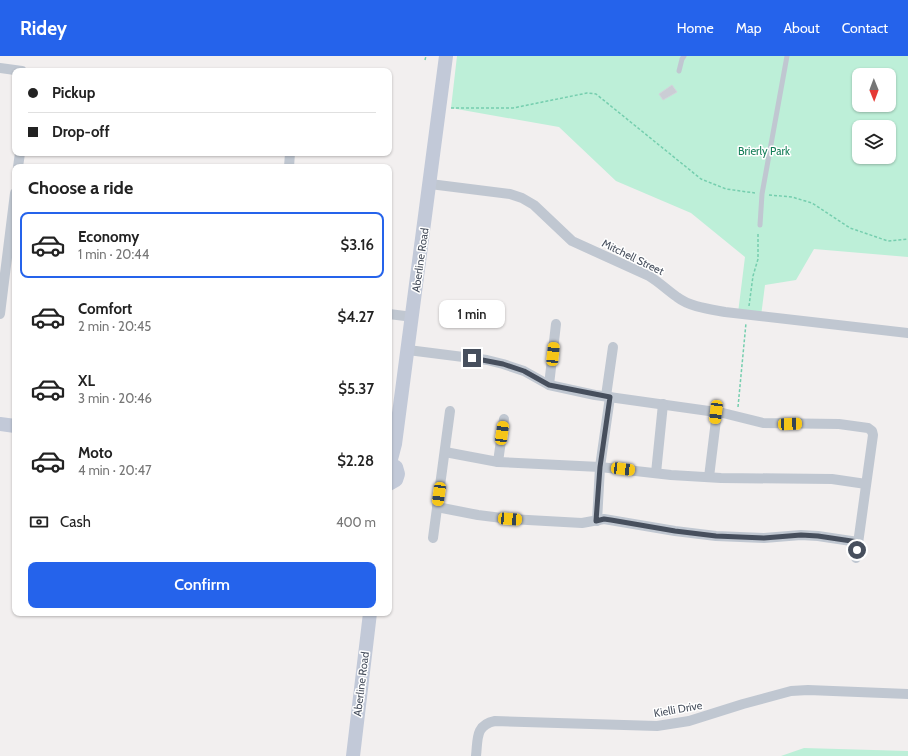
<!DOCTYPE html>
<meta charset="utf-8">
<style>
:root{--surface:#fff;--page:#f6f6f6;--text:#222;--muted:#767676;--line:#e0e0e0;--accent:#2563eb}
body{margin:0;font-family:Cabin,sans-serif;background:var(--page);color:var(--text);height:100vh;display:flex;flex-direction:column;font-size:15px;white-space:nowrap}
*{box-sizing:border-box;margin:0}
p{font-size:13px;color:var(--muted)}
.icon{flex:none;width:22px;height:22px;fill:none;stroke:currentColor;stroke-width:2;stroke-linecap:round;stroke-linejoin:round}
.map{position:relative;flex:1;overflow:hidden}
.details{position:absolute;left:12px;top:108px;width:380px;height:452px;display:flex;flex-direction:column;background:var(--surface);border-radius:8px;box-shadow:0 1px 3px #0004}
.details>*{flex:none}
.banner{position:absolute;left:12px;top:12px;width:380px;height:88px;border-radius:8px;box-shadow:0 1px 3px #0004;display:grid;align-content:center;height:88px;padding:0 16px;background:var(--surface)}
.needle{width:26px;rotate:179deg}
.fabs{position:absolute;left:852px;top:12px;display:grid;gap:8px}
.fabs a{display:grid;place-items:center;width:44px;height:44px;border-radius:8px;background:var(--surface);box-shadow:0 1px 3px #0004;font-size:20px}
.end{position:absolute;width:18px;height:18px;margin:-9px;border:5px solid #474f5d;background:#fff;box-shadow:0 0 0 2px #fff}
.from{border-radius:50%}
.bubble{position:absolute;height:28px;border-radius:8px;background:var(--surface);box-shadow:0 1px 3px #0004;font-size:13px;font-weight:600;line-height:28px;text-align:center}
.car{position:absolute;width:12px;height:24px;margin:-12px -6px;border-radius:5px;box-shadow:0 0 3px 1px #0007;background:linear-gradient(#f5c518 24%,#345 0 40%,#f5c518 0 76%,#345 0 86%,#f5c518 0)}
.banner b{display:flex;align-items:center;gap:14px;height:38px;font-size:15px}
.banner b+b{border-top:1px solid var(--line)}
.banner i{width:10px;height:10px;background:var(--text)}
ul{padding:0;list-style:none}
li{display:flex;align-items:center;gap:12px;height:66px;margin:0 8px 6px;padding:0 8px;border:2px solid transparent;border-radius:8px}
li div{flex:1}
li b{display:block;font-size:15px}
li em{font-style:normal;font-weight:600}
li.current{border-color:var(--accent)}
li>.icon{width:36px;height:36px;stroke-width:1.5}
h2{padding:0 16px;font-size:18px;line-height:48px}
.pay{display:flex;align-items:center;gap:10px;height:44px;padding:0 16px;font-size:15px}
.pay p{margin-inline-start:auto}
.action{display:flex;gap:8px;margin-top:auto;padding:8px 16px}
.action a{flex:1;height:46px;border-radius:8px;background:var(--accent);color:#fff;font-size:16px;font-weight:600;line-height:46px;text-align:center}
header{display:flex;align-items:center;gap:24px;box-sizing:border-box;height:56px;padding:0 20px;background:var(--accent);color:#fff}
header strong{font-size:19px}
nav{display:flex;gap:22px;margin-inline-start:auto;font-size:14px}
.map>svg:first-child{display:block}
.green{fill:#bdefd8;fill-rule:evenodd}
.building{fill:#cbcdd5;stroke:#d3d4db}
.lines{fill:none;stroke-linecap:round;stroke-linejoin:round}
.path{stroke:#75ceae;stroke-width:1.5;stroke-dasharray:3 2;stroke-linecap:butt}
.lane{stroke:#c0c7d1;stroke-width:5}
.street{stroke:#c0c7d1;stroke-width:10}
.secondary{stroke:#c2c9d8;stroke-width:14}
.route{stroke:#474f5d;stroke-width:5}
.labels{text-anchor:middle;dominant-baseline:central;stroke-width:3;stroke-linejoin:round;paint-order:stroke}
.park-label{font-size:11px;fill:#167f59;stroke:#fff}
.street-label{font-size:11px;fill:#474f5d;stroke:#fff}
</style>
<header>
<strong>Ridey</strong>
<nav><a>Home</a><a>Map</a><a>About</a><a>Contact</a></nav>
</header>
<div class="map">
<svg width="908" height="700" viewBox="0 0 908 700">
<rect width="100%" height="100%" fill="#f2efef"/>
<g class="green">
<path d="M457,0H908V201L814,193L796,224L765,229L761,260L738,257L745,201L691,157L616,125L559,71L451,52ZM859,19H889V49H859ZM859,71H889V101H859Z"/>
<path d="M804,692L908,695V700H781Z"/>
</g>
<path class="building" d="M672,29L677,36L663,44L659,38Z"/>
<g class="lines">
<g class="path">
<path d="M425,4L426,0"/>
<path d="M451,52H513L587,37L596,38L701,123L726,133L755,137"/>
<path d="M769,139L792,141L812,147L850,172L888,185L908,183"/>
<path d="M749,250L753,220L758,203V176"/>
<path d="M738,351L746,267"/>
</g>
<g class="lane">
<path d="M679,15L682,3L684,0"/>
<path d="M760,169L762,138L787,0"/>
</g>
<g class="street">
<path d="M0,12L22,15"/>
<path d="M18,111L20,97"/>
<path d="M289,111L290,97"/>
<path d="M430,128L510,138L522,142L534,149L572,185L649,220C659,226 667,234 677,241C690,251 709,253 725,256L908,277"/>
<path d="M0,258L15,137"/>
<path d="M389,258L413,261"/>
<path d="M408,294L487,304L503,308L524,315L549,329L595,339L723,357L763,367L839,368L868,372L872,375L873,379L856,502"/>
<path d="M549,329L556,268"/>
<path d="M606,340L613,291"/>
<path d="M445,396L498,406L600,411L671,419L721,422L832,423L866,428"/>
<path d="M498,406L504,363"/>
<path d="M656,417L663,348"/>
<path d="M709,421L717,356"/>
<path d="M437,451L478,459L510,463L582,467L604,463L675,475L716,480L764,482L801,479L818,480L858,486"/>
<path d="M597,465L600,411L610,341"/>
<path d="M433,482L450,355"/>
<path d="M476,700C478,683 475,669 495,665L657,670L689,665L743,648L791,635L808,634L908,638"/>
</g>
<g class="secondary">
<path d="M0,368L15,370"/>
<path d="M389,407L396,411L398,418L396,424L389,428"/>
<path d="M390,407L395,388L446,0"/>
<path d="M353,700L370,557"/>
</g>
</g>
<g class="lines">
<path class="route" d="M472,302L503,308L524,315L549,329L610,341L600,411L596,465L604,463L611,464L675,475L716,480L764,482L801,479L818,480L858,486L857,494"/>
</g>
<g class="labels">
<g class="park-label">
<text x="764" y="95">Brierly Park</text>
</g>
<g class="street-label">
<text transform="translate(633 201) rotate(26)">Mitchell Street</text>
<text transform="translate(420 204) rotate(-82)">Aberline Road</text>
<text transform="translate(361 628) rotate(-83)">Aberline Road</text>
<text transform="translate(678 653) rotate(-10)">Kielli Drive</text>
</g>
</g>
</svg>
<div class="fabs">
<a><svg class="needle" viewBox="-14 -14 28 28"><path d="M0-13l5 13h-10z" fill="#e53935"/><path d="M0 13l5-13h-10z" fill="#767676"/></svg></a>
<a><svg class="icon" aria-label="layers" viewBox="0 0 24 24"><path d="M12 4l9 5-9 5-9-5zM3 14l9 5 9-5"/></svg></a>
</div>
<i class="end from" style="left:857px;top:494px"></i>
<i class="end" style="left:472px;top:302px"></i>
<div class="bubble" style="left:439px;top:244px;width:66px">1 min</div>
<i class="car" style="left:553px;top:298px;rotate:6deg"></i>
<i class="car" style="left:716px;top:356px;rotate:187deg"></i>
<i class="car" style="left:790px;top:368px;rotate:88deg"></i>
<i class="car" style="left:502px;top:377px;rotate:8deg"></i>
<i class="car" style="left:623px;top:413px;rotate:97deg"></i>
<i class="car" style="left:439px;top:438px;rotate:188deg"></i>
<i class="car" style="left:510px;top:463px;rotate:94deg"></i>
<div class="banner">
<b><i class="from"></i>Pickup</b>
<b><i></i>Drop-off</b>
</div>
<section class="details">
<h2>Choose a ride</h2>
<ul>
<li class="current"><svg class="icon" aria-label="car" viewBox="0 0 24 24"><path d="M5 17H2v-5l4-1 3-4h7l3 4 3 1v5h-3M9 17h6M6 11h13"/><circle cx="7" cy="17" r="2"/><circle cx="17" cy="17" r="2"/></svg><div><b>Economy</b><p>1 min · 20:44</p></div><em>$3.16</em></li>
<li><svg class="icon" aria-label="car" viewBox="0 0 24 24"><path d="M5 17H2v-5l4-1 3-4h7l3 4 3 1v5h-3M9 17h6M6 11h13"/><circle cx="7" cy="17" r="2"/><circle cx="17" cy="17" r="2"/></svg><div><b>Comfort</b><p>2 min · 20:45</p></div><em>$4.27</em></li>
<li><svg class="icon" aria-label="car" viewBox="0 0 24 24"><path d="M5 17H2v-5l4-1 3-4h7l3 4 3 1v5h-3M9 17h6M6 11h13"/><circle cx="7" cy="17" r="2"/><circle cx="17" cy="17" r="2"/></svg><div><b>XL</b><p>3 min · 20:46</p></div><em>$5.37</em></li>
<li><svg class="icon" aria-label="car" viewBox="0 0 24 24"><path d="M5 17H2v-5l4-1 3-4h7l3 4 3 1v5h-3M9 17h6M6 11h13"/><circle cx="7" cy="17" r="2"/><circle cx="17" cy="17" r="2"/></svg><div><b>Moto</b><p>4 min · 20:47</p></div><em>$2.28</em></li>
</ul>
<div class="pay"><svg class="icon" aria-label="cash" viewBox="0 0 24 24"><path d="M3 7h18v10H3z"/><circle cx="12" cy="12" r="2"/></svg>Cash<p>400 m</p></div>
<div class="action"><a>Confirm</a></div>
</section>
</div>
